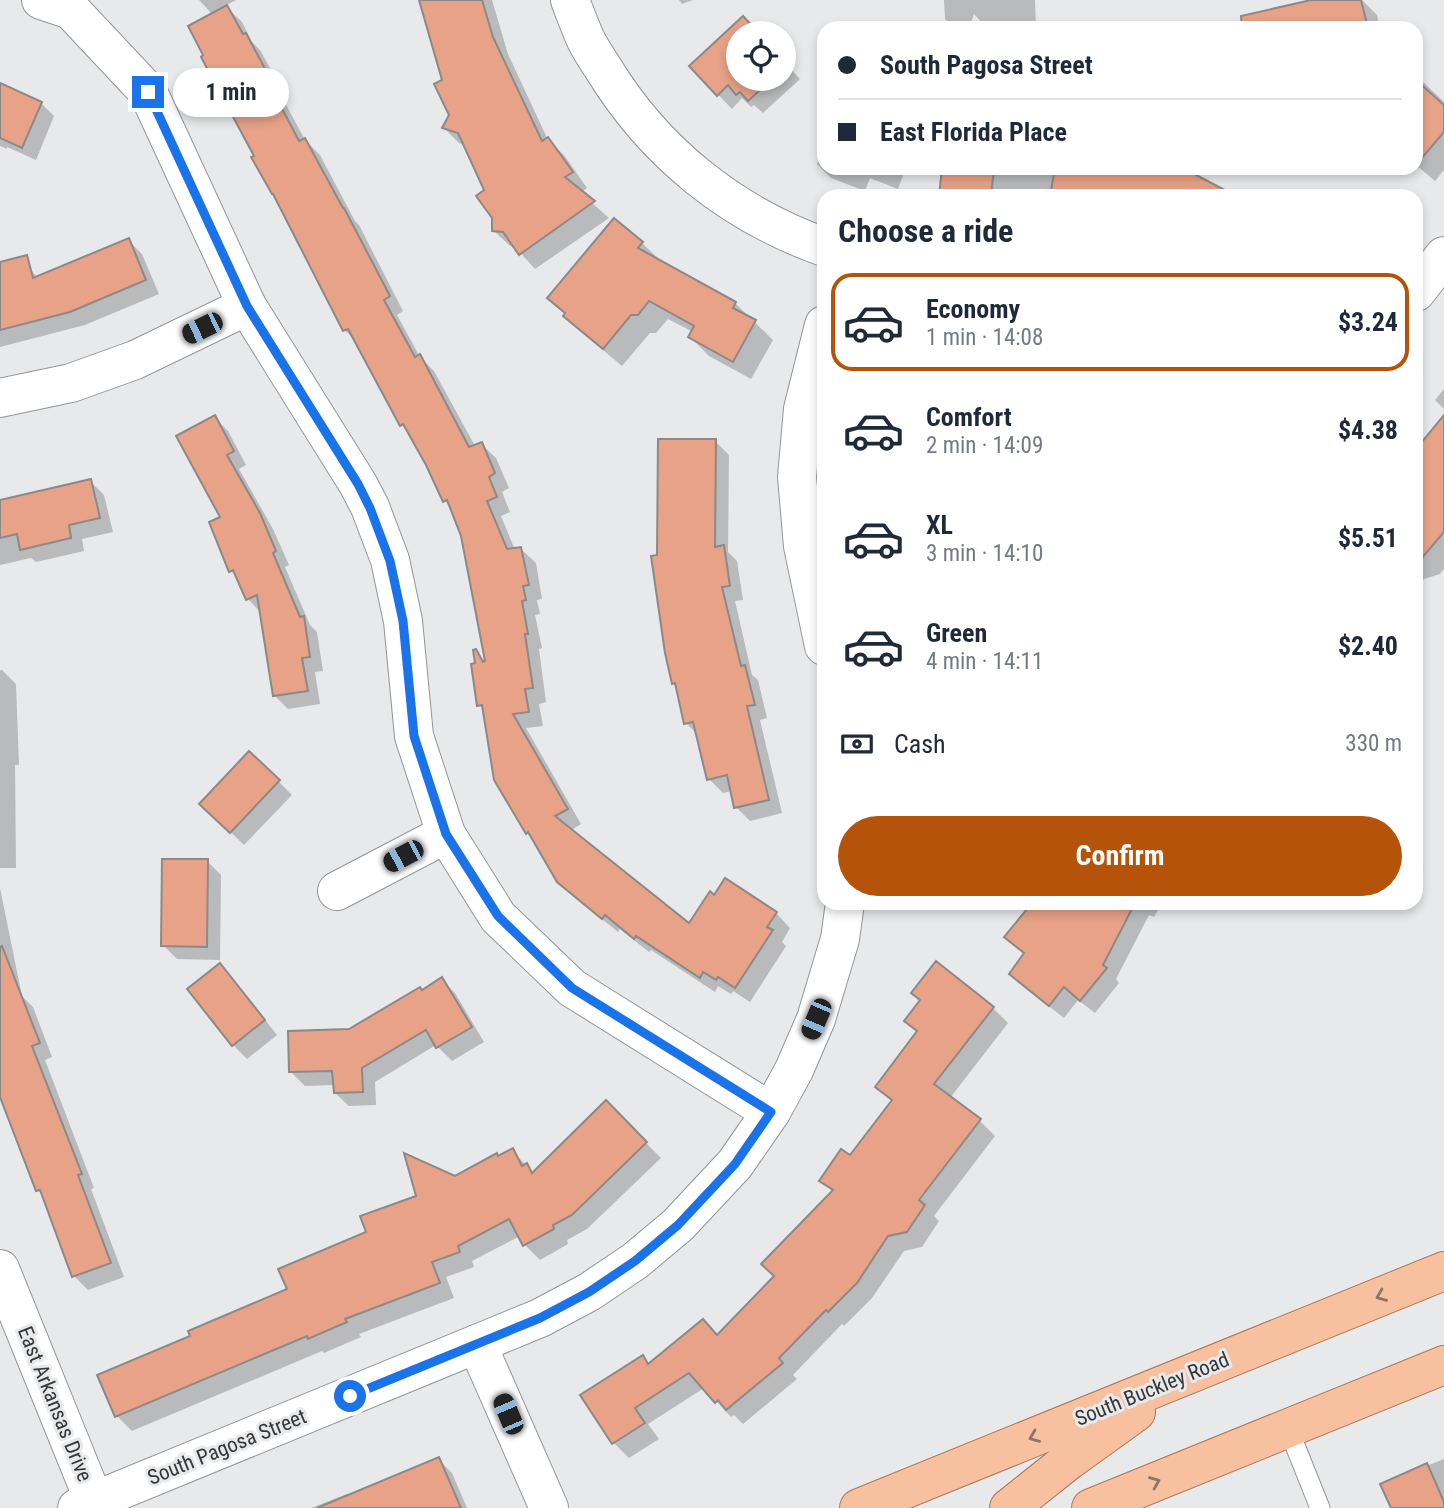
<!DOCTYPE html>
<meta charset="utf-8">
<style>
:root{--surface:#fff;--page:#f6f6f7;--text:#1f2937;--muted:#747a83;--line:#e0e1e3;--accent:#b45309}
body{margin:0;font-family:"Roboto Condensed",sans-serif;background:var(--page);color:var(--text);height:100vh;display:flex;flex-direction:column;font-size:26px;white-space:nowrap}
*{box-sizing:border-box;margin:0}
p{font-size:23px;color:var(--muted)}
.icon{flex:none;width:38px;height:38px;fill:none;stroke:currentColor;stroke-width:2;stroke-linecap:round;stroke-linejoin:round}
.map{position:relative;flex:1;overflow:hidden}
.side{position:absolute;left:817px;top:189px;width:606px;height:721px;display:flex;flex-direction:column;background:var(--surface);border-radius:21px;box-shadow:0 4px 10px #0003}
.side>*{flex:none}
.hud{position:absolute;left:817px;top:21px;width:606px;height:154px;border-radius:21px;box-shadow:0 4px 10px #0003;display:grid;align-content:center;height:154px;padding:0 21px;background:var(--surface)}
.tools{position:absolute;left:726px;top:21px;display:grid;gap:14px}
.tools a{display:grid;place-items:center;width:70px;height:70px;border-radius:50%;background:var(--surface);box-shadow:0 4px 10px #0003;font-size:35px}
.end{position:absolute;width:32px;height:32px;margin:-16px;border:9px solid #1a73e8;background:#fff;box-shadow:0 0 0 4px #fff}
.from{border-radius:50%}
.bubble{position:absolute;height:49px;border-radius:24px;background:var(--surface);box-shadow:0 4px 10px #0003;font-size:23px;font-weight:700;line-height:49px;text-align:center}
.car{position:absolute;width:21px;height:42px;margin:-21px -10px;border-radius:9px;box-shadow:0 0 5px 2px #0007;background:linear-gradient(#222 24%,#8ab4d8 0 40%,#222 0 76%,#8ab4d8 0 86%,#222 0)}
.hud b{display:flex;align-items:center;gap:24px;height:66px;font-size:26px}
.hud b+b{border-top:2px solid var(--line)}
.hud i{width:18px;height:18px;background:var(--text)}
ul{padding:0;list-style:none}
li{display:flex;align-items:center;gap:21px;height:98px;margin:0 14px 10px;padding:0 7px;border:4px solid transparent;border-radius:21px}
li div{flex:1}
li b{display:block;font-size:26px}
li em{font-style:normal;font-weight:700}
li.on{border-color:var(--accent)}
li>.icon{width:63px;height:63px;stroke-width:1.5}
h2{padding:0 21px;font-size:32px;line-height:84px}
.pay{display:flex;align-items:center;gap:18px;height:77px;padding:0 21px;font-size:26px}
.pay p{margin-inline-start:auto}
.button{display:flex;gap:14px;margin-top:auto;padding:14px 21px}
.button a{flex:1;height:80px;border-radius:42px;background:var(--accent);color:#fff;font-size:28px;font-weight:700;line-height:80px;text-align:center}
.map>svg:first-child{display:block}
.shadow{fill:#0003}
.building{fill:#e7a287;stroke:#8c8988;stroke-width:2}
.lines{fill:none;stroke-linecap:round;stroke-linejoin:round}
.service-casing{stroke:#939597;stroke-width:21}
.minor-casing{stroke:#939597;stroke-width:40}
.primary-casing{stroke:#b07552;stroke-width:40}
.service{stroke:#fff;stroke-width:19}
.minor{stroke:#fff;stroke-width:38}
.primary{stroke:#f7c1a0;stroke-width:38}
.oneway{stroke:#8d7566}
.route{stroke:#1a73e8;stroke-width:9}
.labels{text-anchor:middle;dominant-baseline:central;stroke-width:6;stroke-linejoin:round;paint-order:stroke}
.street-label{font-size:21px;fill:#363637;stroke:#e7e9eb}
</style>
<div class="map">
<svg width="1444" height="1508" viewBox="0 0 1444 1508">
<rect width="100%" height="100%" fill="#e7e9eb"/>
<g class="shadow">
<path d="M199,0H236L225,6L242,22L252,42L260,50L285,95L282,97L305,140L320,155L355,221L359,225L403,311L397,315L420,357L434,371L475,446L481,444L496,458L509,488L502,492L510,512L501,516L515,550L521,549L536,563L542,599L537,600L540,614L535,615L542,648L539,649L546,702L539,704L543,726L526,728L581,824L570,831L689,926L715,897L776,913L790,928L782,942L786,946L750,1002L733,991L731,994L718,986L715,992L651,950L649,952L620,929L618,932L572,895L556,879L535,841L527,833L485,711L479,705L475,651L487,663L463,535L452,509L445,501L411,434L402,425L357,343L345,330L257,157L213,15Z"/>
<path d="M421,0H492L508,54L548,140L564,155L587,188L581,193L609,218L535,269L515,247L510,246L494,231V217L486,191L465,145L459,143L444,128L451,115L444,81Z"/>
<path d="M679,0H693L682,4Z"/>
<path d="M944,0H1035L1036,28H987L974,14L969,28H954L945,19Z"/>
<path d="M1319,0H1362L1377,15L1379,24L1383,28H1267Z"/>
<path d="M743,19L757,33H738V79H784V62L800,79L763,113L754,105L751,107L742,98L732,109L691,66Z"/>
<path d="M1416,75L1444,102V170L1435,181L1416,165Z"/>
<path d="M0,91L41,103L54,116L36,160L7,147V149L0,146Z"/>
<path d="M824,146V168H906L898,189L870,178L865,191L831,178L817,164Z"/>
<path d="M944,168H1180L1232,196H941Z"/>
<path d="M614,220L642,243L661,261L735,303L773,340L751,379L709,356L690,337L693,332L668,319L656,333H650L622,366L584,334L550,298Z"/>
<path d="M128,240L142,254L159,294L85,325L0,347V277L30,269L38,278Z"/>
<path d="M1444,389V409L1435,400Z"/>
<path d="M214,417L228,431L246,465L239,469L273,529L289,565L285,567L310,625L317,632L323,671L315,672L320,704L288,709L274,695L261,613L248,599L239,579L231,571L223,518Z"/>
<path d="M1444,418V569L1440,574L1421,580L1416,576V452Z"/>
<path d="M715,441L729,455L728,552L737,561L743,600L735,601L752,675L758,680L767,718L760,720L782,813L750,821L736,807L732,791L723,793L709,779L699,736L686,723L677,687L673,683L659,556Z"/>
<path d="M90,481L104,495L113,532L82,539L84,551L36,562L31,558L0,565V502Z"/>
<path d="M0,670H2L16,684L19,765H15L16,868H0Z"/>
<path d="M278,781L292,795L244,845L215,817Z"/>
<path d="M207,861L221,875L220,960L177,959L163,945Z"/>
<path d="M0,888L22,996L33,1007L52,1057L45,1060L94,1188L91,1189L124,1277L88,1290L74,1276L44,1196L38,1190L0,1092Z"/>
<path d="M1051,903H1162L1154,917L1149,915L1116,979L1119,983L1095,1013L1078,1000L1064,1018L1025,987L1011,973L1025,955L1006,937Z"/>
<path d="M936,964L993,1008L1008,1023L950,1098L980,1121L995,1136L934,1216L939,1221L922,1247L904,1251L872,1298L844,1326L842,1324L793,1375L797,1379L743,1424L734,1415L731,1417L704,1388L648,1424L659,1439L629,1458L614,1443L583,1395L643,1358L650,1365L718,1336L776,1277L834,1192L822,1180L850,1157L892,1102L878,1087L918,1033L906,1020L921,1001Z"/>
<path d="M219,966L233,979L277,1035L247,1059L233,1045Z"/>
<path d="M442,980L455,993L484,1042L452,1061L436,1045L375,1082L376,1105L349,1106L335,1093V1085L305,1086L291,1072L349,1031Z"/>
<path d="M606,1103L661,1158L587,1229L567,1240L568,1244L540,1260L525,1245L520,1236L472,1261L474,1267L446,1277L454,1298L359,1334L361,1337L324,1353L322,1351L132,1431L117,1416L192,1337L289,1290L418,1197L455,1178L512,1151L534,1173Z"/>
<path d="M438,1459L452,1473L467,1508H311L347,1494L349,1496Z"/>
<path d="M1444,1459V1508H1392L1382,1484Z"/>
</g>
<g class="building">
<path d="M419,0H482L493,37L542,141L548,137L573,172L565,177L595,201L519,255L503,232L492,231V218L476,196L484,190L458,133L442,128L449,115L434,84L442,80Z"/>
<path d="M1311,0H1361L1368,28H1242L1241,16Z"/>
<path d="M227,5L243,34L246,33L271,80L268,82L299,141L305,138L343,208H344L390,296L384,300L415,357L420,354L469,447L482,442L495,473L489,477L497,497L487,501L507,549L521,547L529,585L523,586L526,600L522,601L528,634H525L533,688L525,689L529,712L513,714L568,809L555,816L689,923L710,891L714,895L725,878L777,912L767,927L773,930L735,988L718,977L716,980L703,972L700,978L636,936L634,939L605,915L602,919L557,882L528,832L526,834L494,780L482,705L477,706L471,664L475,663L473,650L476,649L483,662L485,661L461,536L447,500L443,502L426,465L403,424L400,426L348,329L343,331L273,194H272L251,157L254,156L201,57L203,55L188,26Z"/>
<path d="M743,16L759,33H738V79H772L748,101L740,92L736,95L728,85L717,96L689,66Z"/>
<path d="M1416,80L1444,105V132L1416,165Z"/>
<path d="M0,83L42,102L22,148L0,138Z"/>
<path d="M942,168H994L991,196H939Z"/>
<path d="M1055,168H1183L1236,196H1050Z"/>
<path d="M614,218L643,242L638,248L736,302L733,308L756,320L733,362L688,337L694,326L649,301L638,315H631L603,349L563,316L565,313L547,298Z"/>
<path d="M129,238L146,280L70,312L0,330V262L27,255L33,278Z"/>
<path d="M215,415L234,451L227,455L260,513L276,551L273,553L300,617L304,616L310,657L302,658L308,691L273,696L257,595L246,600L233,570L229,572L209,522L220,517L176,436Z"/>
<path d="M1444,415V532L1416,565V449Z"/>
<path d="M658,439H716L715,547L724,545L730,586L722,587L741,666L745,665L755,705L747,706L769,800L734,808L727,775L707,780L693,722L684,724L675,683L672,684L665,653L651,556L657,555Z"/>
<path d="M91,479L100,518L69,525L71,538L20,550L17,534L0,538V500Z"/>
<path d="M249,751L280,780L230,833L199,804Z"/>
<path d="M162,859H208L207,947L161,946Z"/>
<path d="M1032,903H1135L1103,965L1107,968L1080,1001L1064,987L1049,1006L1009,974L1024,953L1004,937Z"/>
<path d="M2,946L40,1043L32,1046L82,1174L78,1175L111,1263L72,1277L40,1190L36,1191L0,1097V947Z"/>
<path d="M936,961L994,1007L934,1084L981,1119L919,1200L925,1205L907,1232L888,1236L857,1283L828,1312L826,1310L779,1358L783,1363L726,1410L718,1400L715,1403L689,1373L635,1408L645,1423L612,1444L580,1395L643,1355L648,1364L703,1319L717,1335L774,1276L761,1264L833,1190L819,1181L841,1149L850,1155L892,1100L875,1087L917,1031L904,1021L920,1000L911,993Z"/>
<path d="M220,963L265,1020L232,1046L187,989Z"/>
<path d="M442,977L472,1027L436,1048L426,1030L362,1068L363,1092L334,1093L332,1071L289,1072L288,1031L349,1029L420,987L422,990Z"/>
<path d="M606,1100L647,1142L572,1215L553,1225L554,1229L523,1246L509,1219L458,1246L460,1252L432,1262L440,1283L345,1319L347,1322L308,1339L307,1336L115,1417L97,1375L190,1336L188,1331L287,1289L278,1269L366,1232L360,1216L416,1196L404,1153L455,1176L497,1153L498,1156L513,1148L522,1166L527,1163L532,1173Z"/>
<path d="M439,1457L461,1508H317Z"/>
<path d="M1427,1463L1444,1502V1508H1391L1380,1484Z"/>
</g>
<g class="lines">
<defs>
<path id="service" d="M1288,1428L1320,1508"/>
<g id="minor">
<path d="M41,0L71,10L148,92L247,306L358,484L370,507L390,560L403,621L414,736L446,834L498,917L572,988L771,1112"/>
<path d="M570,0C575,13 580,27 586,40C591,50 597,59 603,68C654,152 731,214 824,247"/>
<path d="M1416,292L1444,256"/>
<path d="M824,325L803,409L797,477L803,546L824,646"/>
<path d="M0,398L71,383L135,360L247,306"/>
<path d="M337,891L446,834"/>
<path d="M0,1269L94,1501"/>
<path d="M477,1344L549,1508"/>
<path d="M77,1508L540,1318L589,1292L635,1261L678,1225L735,1164L771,1112L794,1070L816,1019L840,939L845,903"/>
</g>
<g id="primary">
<path d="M859,1508L1444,1271"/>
<path d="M1009,1508L1068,1461L1136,1412"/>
<path d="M1091,1508L1444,1365"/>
</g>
</defs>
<use href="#service" class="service-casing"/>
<use href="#minor" class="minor-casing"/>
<use href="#primary" class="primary-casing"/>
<use href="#service" class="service"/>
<use href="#minor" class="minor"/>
<use href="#primary" class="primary"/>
</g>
<defs><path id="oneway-chevron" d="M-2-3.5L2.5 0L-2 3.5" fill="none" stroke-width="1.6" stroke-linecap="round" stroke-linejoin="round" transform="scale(1.75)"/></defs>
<g class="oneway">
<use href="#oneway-chevron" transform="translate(1381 1296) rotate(158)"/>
<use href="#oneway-chevron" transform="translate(1034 1437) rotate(158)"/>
<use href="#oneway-chevron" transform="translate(1155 1482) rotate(-22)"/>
</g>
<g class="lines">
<path class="route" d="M148,92L247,306L358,484L370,508L390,561L403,621L414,736L446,834L498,916L572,988L771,1112L735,1164L678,1225L635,1261L589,1292L540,1318L350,1396"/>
</g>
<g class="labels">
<g class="street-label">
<text transform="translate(1152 1389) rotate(-22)">South Buckley Road</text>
<text transform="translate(55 1404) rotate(68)">East Arkansas Drive</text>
<text transform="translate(227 1447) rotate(-22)">South Pagosa Street</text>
</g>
</g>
</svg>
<div class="tools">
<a><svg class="icon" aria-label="locate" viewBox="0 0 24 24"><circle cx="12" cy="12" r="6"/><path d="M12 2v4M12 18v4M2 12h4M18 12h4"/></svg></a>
</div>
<i class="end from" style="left:350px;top:1396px"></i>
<i class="end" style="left:148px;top:92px"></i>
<div class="bubble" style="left:173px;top:68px;width:116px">1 min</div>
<i class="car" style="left:202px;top:328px;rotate:244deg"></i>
<i class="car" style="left:403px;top:856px;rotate:242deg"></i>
<i class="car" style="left:816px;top:1019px;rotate:203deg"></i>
<i class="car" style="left:508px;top:1414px;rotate:337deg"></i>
<div class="hud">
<b><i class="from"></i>South Pagosa Street</b>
<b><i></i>East Florida Place</b>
</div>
<section class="side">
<h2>Choose a ride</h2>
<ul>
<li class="on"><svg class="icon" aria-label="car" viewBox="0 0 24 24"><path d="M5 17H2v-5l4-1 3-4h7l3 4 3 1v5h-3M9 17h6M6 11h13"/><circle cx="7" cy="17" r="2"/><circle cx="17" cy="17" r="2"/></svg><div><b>Economy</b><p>1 min · 14:08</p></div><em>$3.24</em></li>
<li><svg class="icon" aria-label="car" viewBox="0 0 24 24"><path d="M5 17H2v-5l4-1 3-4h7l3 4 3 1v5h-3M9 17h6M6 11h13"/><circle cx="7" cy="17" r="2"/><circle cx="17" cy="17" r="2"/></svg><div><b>Comfort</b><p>2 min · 14:09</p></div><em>$4.38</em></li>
<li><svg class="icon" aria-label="car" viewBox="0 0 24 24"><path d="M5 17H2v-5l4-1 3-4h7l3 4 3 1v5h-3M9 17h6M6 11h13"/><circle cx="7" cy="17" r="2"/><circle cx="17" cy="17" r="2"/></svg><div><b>XL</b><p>3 min · 14:10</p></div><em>$5.51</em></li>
<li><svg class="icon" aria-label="car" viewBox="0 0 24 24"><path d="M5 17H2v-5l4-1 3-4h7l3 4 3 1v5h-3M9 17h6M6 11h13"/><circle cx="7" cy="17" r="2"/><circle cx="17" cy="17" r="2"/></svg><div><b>Green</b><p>4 min · 14:11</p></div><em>$2.40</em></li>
</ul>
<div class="pay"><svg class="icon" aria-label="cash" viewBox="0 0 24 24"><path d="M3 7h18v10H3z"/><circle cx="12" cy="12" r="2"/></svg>Cash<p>330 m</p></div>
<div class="button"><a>Confirm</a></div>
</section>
</div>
